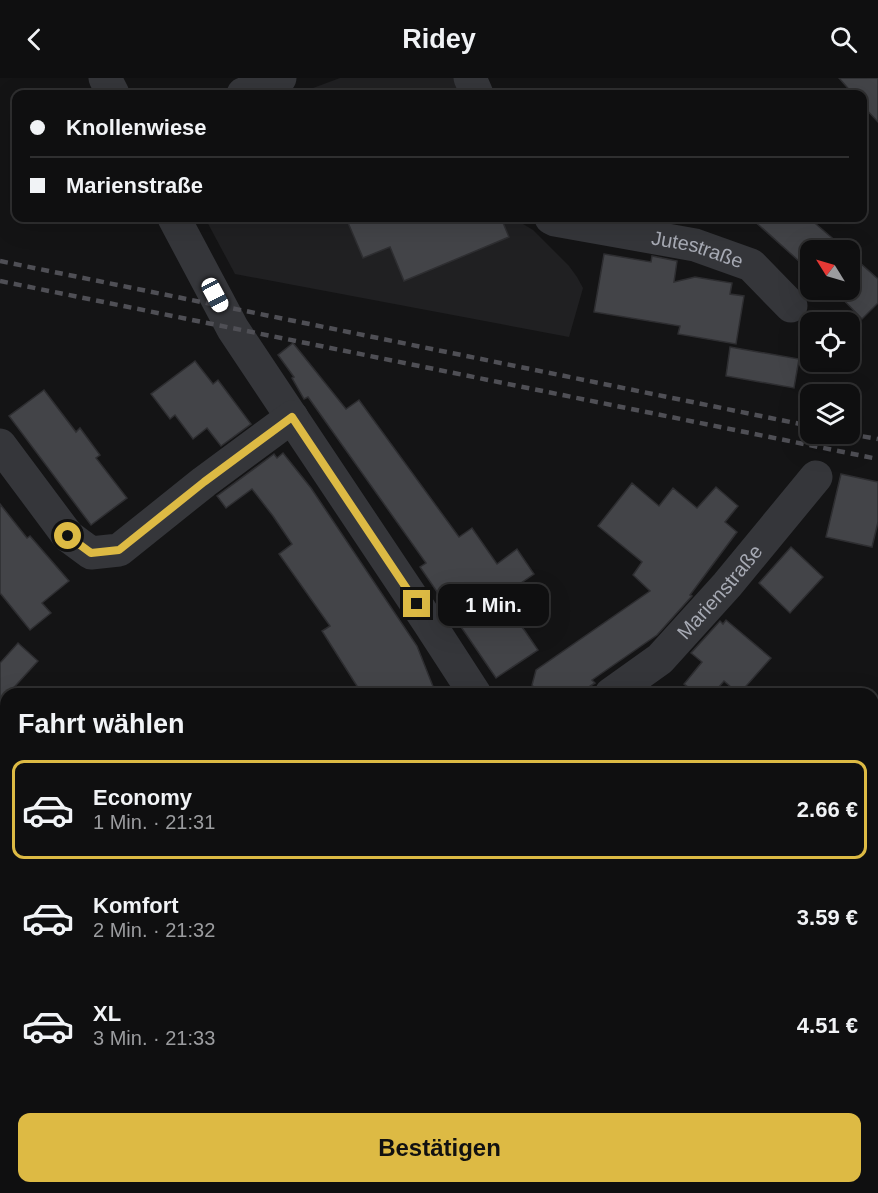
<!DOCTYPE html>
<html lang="de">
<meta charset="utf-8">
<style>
:root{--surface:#0f0f10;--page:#1d1d1e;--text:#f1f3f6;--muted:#9b9c9f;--line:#2f2f30;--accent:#ddba44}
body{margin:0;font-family:Arial,sans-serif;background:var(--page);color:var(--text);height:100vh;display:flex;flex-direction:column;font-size:22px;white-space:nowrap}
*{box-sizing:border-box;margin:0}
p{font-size:20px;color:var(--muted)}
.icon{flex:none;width:33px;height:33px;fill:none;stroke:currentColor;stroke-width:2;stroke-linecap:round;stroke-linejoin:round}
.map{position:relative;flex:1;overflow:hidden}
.sheet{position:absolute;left:0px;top:610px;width:879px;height:506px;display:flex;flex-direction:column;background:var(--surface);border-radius:18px 18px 0 0;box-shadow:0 6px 24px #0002,0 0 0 2px var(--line)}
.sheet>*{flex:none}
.banner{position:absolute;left:12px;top:12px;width:855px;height:132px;border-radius:12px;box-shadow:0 6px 24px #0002,0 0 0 2px var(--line);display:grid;align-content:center;height:132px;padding:0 18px;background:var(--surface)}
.needle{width:39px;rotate:307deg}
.fabs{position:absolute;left:800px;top:162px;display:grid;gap:12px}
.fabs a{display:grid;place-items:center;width:60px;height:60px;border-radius:12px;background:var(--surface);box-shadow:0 6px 24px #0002,0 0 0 2px var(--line);font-size:30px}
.end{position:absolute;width:27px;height:27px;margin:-14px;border:8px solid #ddba44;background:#111;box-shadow:0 0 0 3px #111}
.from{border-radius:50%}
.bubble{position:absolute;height:42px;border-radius:12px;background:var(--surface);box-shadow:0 6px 24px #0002,0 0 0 2px var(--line);font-size:20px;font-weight:800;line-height:42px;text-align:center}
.car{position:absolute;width:18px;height:36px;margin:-18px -9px;border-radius:8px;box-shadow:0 0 4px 2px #0007;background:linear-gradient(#fff 24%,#345 0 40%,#fff 0 76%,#345 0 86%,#fff 0)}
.banner b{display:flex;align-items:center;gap:21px;height:57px;font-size:22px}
.banner b+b{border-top:2px solid var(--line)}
.banner i{width:15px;height:15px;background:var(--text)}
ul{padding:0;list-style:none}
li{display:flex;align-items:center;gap:18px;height:99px;margin:0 12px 9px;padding:0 6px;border:3px solid transparent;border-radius:12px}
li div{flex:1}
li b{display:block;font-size:22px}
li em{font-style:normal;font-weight:800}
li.current{border-color:var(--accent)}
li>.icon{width:54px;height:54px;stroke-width:1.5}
h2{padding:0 18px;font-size:27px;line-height:72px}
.primary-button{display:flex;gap:12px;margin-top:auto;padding:12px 18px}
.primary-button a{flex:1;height:69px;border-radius:12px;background:var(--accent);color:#111;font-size:24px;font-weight:800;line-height:69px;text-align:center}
header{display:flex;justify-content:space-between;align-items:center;height:78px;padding:0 18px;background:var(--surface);font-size:27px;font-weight:800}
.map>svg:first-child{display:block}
.built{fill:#202022}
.green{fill:#212822}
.building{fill:#434448;stroke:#2e2e31;stroke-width:1.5}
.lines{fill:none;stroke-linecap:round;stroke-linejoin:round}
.lane{stroke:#35363a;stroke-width:16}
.street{stroke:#35363a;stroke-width:33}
.rail{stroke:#4f4f55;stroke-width:4.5;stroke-dasharray:8 6;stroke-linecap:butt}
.route{stroke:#ddba44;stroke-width:8}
.labels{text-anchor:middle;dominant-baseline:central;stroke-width:5;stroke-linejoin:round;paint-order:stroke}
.street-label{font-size:20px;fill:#a7aab4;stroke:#0f0f10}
</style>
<header><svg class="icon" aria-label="back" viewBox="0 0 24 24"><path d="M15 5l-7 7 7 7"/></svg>Ridey<svg class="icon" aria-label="search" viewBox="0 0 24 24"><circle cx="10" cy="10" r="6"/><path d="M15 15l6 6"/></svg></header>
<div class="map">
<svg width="878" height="1115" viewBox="0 0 878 1115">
<rect width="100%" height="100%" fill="#141415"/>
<g class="built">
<path d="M340,0H454L461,16H297Z"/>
<path d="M205,140H513L533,152L569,188L577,199L583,210L569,259L235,196Z"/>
</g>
<path class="green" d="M0,1079L6,1083V1110H41L46,1115H0Z"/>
<g class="building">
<path d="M839,0H878V44L862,27V16H853Z"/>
<path d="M346,140H501L509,159L404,203L390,169L363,180Z"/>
<path d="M751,140H809L846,172H810V193Z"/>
<path d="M849,175L878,201V225L862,241L834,212H849Z"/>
<path d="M604,176L651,184L652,178L677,183L674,204L695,199L732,205L730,216L744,218L736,266L678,256L680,248L594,234Z"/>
<path d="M293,265L346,331L359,322L459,459L472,450L497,486L517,471L534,496L499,520L525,553L538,572L496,600L420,489L426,485L308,319L304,321L292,300L294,299L278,277Z"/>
<path d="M730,269L799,281L794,310L726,298Z"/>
<path d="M195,283L213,306L218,302L251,346L221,368L207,350L193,361L175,337L170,341L151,316Z"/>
<path d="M44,312L76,354L80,350L100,377L96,380L127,420L91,447L9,338Z"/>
<path d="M283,375L311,410L417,568L436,616H362L322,553L330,548L279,476L292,466L273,438L252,411L226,430L217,418L274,376L277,380Z"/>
<path d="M841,396L878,404V444L872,469L826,459Z"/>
<path d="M632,405L659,428L673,410L697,430L716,409L738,428L725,444L737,454L690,517L692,518L657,557L592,602L595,605L578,616H539L532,607L536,592L650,513L633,497L642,484L598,448Z"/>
<path d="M0,426L27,460L30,458L69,503L42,525L51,535L30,552L0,515Z"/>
<path d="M791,469L823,499L790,535L759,505Z"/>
<path d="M726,542L771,580L739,616L724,603L713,616H698L684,606L702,584L691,575L720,543L723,546Z"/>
<path d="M18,565L38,583L8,616H6V618L0,625V585Z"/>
</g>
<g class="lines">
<path class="lane" d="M689,1115L693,1110"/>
<g class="street">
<path d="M105,0L113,16"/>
<path d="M470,0L477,16"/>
<path d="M243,16L280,0"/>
<path d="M174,140L233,251L429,545L475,616"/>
<path id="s1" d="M551,140L555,142L695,167L751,187L791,228"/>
<path d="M0,367L68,458L91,475L119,472L204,404L292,339"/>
<path id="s2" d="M611,616L660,581L727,507L816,399"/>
<path d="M873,744L878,741"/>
<path d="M873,968L878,972"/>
<path d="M0,1051L6,1055"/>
</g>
<g class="rail">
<path d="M0,183L810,348"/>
<path d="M0,203L878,381"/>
<path d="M849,356L878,361"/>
</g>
</g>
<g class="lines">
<path class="route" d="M68,458L91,475L119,472L204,404L292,339L417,526"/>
</g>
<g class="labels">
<g class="street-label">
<text stroke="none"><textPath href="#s1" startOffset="150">Jutestraße</textPath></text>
<text stroke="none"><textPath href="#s2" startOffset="150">Marienstraße</textPath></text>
</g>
</g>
</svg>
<div class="fabs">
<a><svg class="needle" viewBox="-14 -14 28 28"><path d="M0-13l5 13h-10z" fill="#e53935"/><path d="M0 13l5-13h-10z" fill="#9b9c9f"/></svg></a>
<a><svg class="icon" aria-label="locate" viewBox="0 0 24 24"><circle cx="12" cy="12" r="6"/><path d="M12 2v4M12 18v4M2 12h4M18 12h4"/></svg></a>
<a><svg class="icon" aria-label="layers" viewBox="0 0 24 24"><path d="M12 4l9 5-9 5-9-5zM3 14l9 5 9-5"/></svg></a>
</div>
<i class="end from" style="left:68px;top:458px"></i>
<i class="end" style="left:417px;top:526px"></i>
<div class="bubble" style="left:438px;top:506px;width:111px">1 Min.</div>
<i class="car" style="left:215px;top:217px;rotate:152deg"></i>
<div class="banner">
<b><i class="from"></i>Knollenwiese</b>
<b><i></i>Marienstraße</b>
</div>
<section class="sheet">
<h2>Fahrt wählen</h2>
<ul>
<li class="current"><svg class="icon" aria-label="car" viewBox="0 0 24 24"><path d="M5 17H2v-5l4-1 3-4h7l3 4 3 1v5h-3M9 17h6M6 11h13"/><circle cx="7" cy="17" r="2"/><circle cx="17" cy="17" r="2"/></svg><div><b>Economy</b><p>1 Min. · 21:31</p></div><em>2.66 €</em></li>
<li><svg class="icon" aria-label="car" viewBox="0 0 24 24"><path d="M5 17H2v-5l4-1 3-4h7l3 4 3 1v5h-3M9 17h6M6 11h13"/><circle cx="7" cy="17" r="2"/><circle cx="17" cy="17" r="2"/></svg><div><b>Komfort</b><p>2 Min. · 21:32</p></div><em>3.59 €</em></li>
<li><svg class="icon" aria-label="car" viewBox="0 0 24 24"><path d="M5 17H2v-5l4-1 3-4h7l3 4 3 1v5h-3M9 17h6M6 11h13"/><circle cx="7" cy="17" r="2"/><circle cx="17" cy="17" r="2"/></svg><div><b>XL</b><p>3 Min. · 21:33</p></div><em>4.51 €</em></li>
</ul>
<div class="primary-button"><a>Bestätigen</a></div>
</section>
</div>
